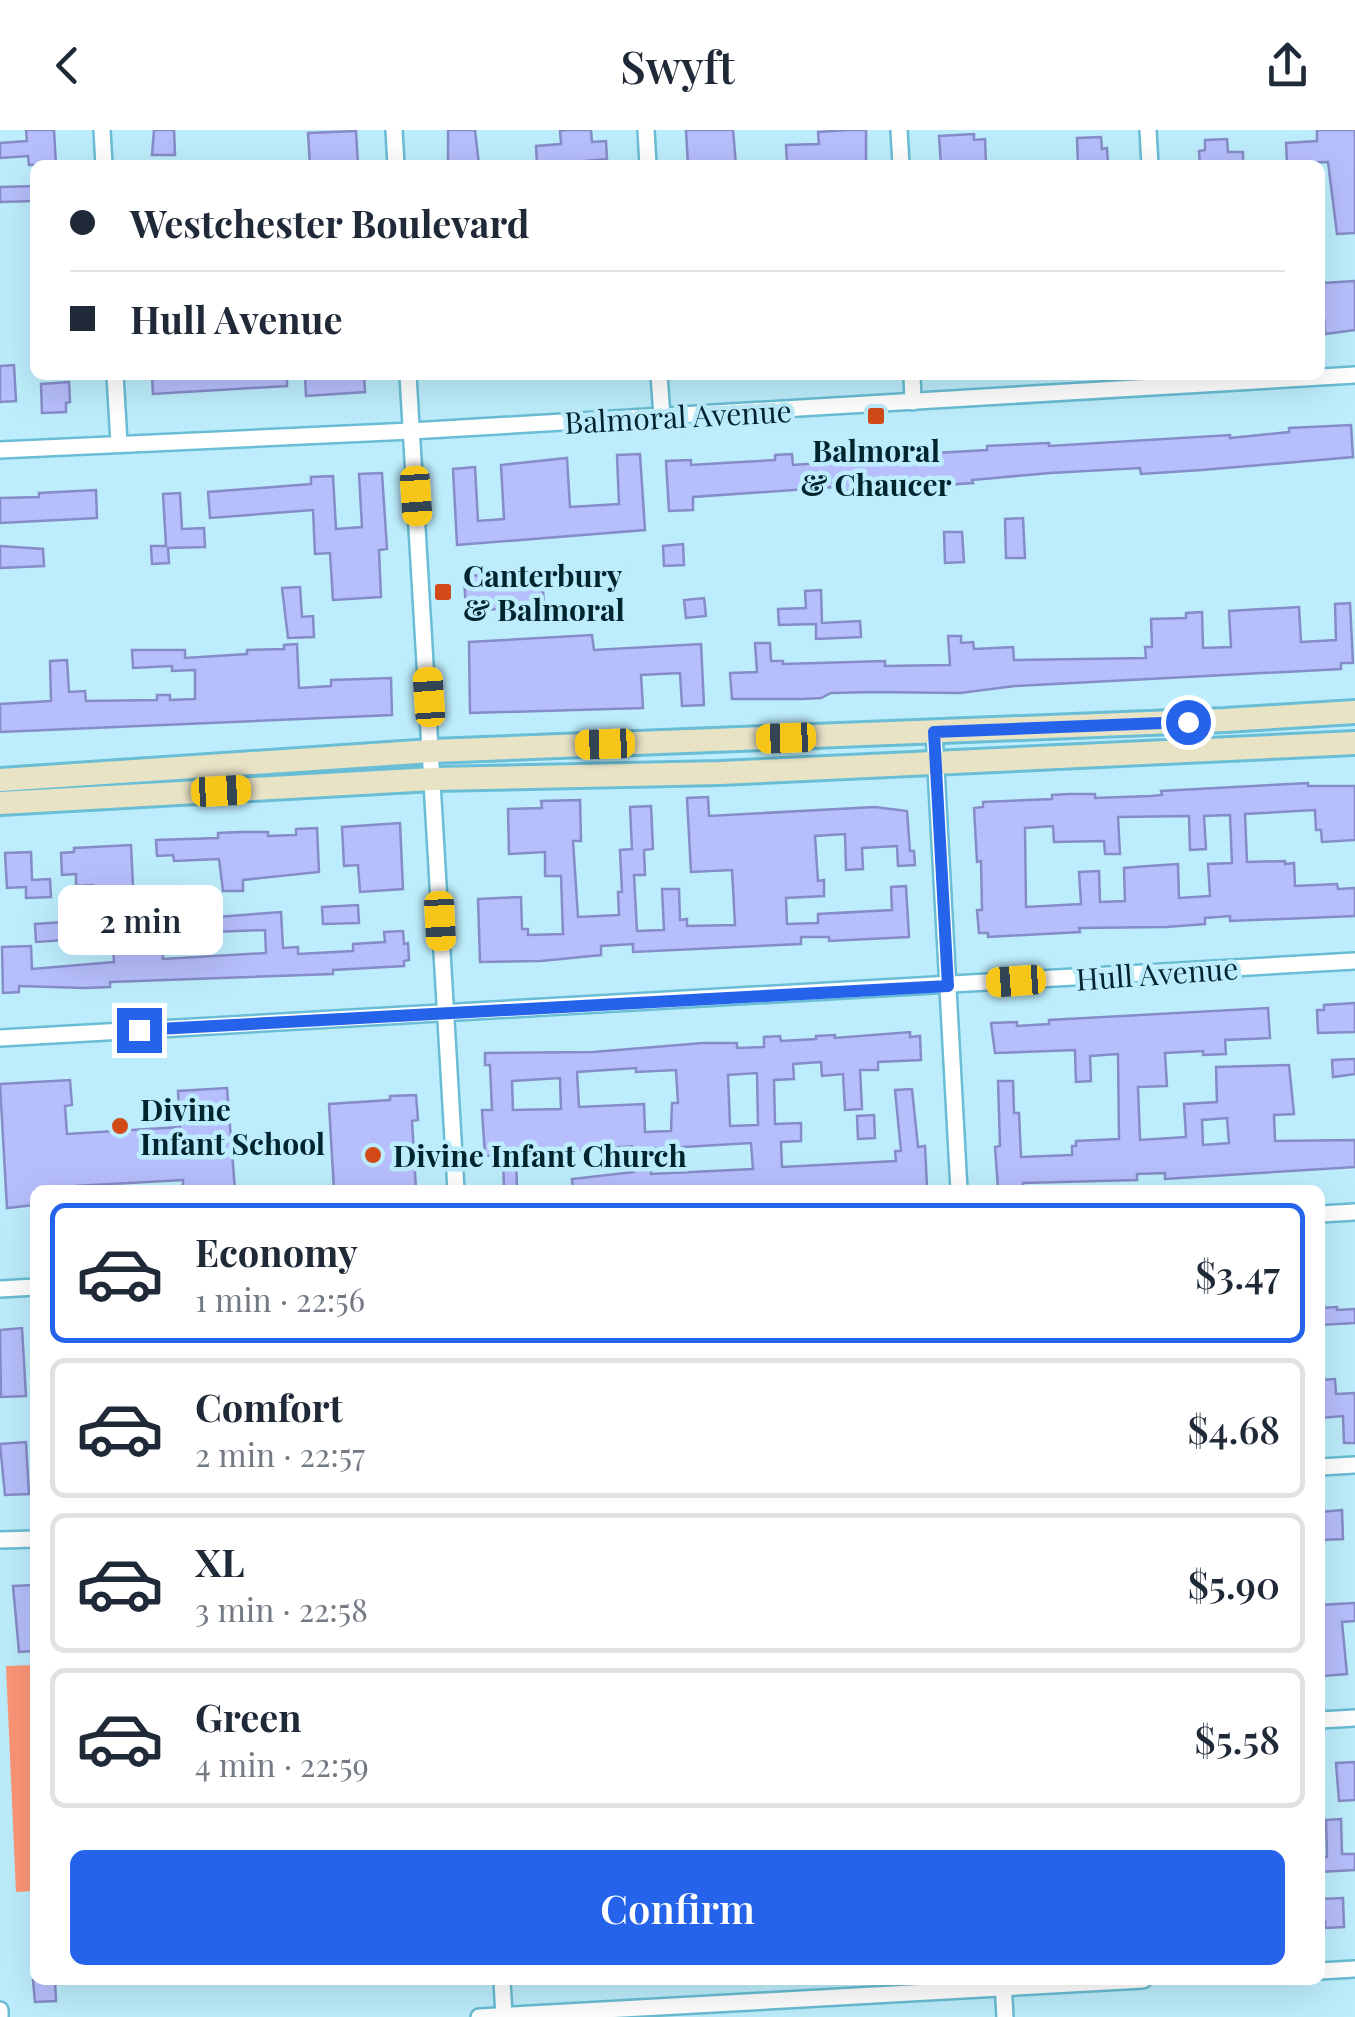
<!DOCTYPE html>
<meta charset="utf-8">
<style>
:root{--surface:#fff;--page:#f2f2f3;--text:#1f2937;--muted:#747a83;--line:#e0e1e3;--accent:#2563eb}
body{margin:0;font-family:"Playfair Display",serif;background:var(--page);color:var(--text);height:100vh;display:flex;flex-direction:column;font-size:38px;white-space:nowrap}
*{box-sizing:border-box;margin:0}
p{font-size:32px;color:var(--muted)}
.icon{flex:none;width:55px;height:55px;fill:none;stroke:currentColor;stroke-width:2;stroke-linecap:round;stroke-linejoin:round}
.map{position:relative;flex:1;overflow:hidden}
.sheet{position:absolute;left:30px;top:1055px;width:1295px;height:800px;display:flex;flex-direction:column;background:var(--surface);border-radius:15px;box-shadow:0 10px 40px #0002}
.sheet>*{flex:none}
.banner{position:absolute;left:30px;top:30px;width:1295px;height:220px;border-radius:15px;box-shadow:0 10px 40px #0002;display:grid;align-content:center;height:220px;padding:0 40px;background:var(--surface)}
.end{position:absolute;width:45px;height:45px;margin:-22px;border:12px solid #2563eb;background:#fff;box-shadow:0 0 0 5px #fff}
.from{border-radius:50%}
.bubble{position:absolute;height:70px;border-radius:15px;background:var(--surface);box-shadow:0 10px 40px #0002;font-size:32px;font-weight:600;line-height:70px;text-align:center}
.car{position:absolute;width:30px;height:60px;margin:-30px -15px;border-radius:12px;box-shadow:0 0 8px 2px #0007;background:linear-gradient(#f5c518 24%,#345 0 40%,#f5c518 0 76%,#345 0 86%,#f5c518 0)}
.banner b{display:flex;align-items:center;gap:35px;height:95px;font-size:38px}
.banner b+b{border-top:2px solid var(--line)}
.banner i{width:25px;height:25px;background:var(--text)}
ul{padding:18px 0 0;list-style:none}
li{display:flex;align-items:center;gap:30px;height:140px;margin:0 20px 15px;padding:0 20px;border:5px solid var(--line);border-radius:15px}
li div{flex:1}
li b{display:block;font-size:38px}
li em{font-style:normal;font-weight:600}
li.current{border-color:var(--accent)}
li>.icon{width:90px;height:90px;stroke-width:1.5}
.cta{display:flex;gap:20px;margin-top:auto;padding:20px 40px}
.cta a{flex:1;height:115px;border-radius:15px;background:var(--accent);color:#fff;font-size:40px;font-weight:600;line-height:115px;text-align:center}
header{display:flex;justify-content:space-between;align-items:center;height:130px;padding:0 40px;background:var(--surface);font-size:45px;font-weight:600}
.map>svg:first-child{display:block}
.green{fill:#fc9676}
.building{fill:#b6befc;stroke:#858cc7;stroke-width:2.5;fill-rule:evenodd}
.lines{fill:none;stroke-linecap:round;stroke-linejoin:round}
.street-casing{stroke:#69bdd4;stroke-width:20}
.secondary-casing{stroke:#69bdd4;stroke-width:28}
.street{stroke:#fff;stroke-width:15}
.secondary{stroke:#e9e3c6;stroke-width:22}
.route{stroke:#2563eb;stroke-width:12}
.poi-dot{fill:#d14a18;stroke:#bdedfc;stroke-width:4}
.labels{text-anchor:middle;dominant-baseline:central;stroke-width:9;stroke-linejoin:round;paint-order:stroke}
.street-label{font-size:30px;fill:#00252e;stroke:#bdedfc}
.poi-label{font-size:30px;font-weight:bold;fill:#00252e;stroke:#bdedfc;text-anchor:start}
</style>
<header><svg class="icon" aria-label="back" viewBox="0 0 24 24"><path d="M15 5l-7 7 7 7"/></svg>Swyft<svg class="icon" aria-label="share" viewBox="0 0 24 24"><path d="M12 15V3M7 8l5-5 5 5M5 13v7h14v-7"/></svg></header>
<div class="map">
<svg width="1355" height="1887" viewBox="0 0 1355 1887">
<rect width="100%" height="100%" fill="#bdedfc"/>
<path class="green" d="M35,1535V1761L16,1762L6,1536Z"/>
<g class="building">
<path d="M26,0H54L56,35H29L28,26L0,28V13L27,11Z"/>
<path d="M154,0H174L175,25H152Z"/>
<path d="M448,0H475L479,35H448Z"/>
<path d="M568,0H591L592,12L606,11L607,29L537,35L536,16L561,14L560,1Z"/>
<path d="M686,0H733L736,35H688Z"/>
<path d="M848,0H866V35H794V31L787,32L786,15L819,14L818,2Z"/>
<path d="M1317,0H1355V103L1337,104L1328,32L1287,33L1286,13L1317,11Z"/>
<path d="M356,1L358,35H310L308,3Z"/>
<path d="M974,4V10L985,9L986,35H941L939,6Z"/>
<path d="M1101,7L1102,19L1107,18L1108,35H1078L1077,8Z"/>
<path d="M1227,9L1228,22H1243V35H1200L1199,21L1205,20V10Z"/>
<path d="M35,56V71L0,72V57Z"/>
<path d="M1355,151V200L1325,204L1324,187H1320V159H1324V153Z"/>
<path d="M14,235L16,271L0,272V236Z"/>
<path d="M152,245H287V256L153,264Z"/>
<path d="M305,245H364L365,262L306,266Z"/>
<path d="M69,252L70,272L66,273V282L42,283L41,254Z"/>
<path d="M1351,295L1353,327L1202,340L1141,344L1140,338L1050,343L972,350L973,353L835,362V357L693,367V380L669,381L666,331L691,330V335L723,333L775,330V325L792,324L793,335L833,332V329L987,320V316L1049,313V316L1230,305V308L1289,302V298Z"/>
<path d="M640,324L645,400L457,415L453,339L475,337L478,391L504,389L501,335L567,328L570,377L619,374L617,325Z"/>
<path d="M382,343L387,419L379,420L381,467L333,470L330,423L315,424L313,380L210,388L208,362L311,354V347L333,346L336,399L362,397L359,344Z"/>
<path d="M96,360L97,388L0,393V368L39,367V363Z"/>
<path d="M180,363L182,399L204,398L205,417L168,418L169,433L152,434L151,416H166L163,364Z"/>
<path d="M1023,388L1025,428H1006L1005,389Z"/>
<path d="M944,402H962L964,432L945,433Z"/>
<path d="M683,414L684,435L664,436L663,416Z"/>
<path d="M0,416L43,419L44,436L0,438Z"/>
<path d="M542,442L544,476L466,481L464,446Z"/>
<path d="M300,457L302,487L313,486L314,507L288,508L282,458Z"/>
<path d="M821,460L822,493L860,491L861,507L816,509V494L779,495L778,479L806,478L805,461Z"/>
<path d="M704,468L706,486L686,488L684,470Z"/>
<path d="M1350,473L1353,533H1341V539L1015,556L960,563L872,562L831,563L821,568L802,569H732L730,543L757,542L755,513H770L771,531H783V534L885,531V536L950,535L948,506H961V513L973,512L974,519L1013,517L1014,530L1146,528L1145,517H1152L1151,489L1186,488V483L1202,482L1203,518L1231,517L1229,481L1299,477L1301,512L1336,510L1335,474Z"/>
<path d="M592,505L594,520L701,514L704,575L682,576L680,543L641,545L643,578L470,583L469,512Z"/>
<path d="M297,514L299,558L331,556V550L391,548L392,585L0,602V574L51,571L50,531L67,530L69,562L85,561L86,571L157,570V565H170V570L195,569V540L172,541V536L133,538L132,520H185V528L247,524V520L284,519V515Z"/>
<path d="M1308,653V656H1355V710L1322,712L1321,700H1316L1315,680L1245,684L1247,732L1285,731V734L1294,733L1295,756L1337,754L1338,759L1355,758V786L1230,791V786L1205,788V794L1166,797L1079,798L1080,802L988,807V803H979L977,780H982L981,731L977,732L974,678L983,677V672L1052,669V665L1069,664H1095V668L1151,666L1162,665L1161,661ZM1230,685L1232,733L1208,734L1210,766L1179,768L1178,734L1148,736L1124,738L1125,771L1100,772L1099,741L1079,742L1081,774L1026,777L1025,698L1053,696L1054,712L1104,711L1105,724H1120L1118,687L1189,686L1190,720L1206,719L1204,686Z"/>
<path d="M708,667L709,686L875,677L907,681L910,721H914L915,735L898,736L897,716L862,718L863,739L846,740L845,704L815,706L818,751L824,750V766L786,768L787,794L818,793V784L892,780L891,757L906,756L909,807L829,811V807H801V814L633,822V814L601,816V825L541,831L480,832L478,769L521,767L522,799H528V805L563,804L561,746H545V722L509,724L508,679L542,678L541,671L580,670L581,711H573L578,787L619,785L618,762H622L620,720L632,719L630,677L651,676L653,719L644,720L645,745H634L637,801L664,800L662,759H679L680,790L687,789V796L735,795L732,740L691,742L687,668Z"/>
<path d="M400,693L403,759L360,762L358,735L344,736L342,697Z"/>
<path d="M317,698L319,742L243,750V761H223L219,729L174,731L173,725L157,726L156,710L218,708V703L241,702H268V706L296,705V699Z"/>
<path d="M131,715L133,757H144L146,789L161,788L163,829L266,823L265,800L189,803L188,786L204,785V788L281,782L283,818L298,817V824L353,821V814L385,812L384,802L403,801L404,814L408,813L409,830L404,831V836L333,840V844L110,852V857L84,858L19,856V862L3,863L2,817L31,816L32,839L114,832L112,807L36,812L35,794L95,790L93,755L76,756V744L62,745L61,723L74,722V718Z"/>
<path d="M31,722L32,750L50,749L51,767L26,768V757L7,758L5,723Z"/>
<path d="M358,775L359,793L323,794L322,777Z"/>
<path d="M1355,873V902L1318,903L1317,880H1324V875Z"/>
<path d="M1268,878L1270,908L1225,910L1226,924L1203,925V921L1165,923L1167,956L1138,957L1140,1010L1186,1007L1184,974L1217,972L1216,937L1289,935L1294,984L1274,985L1275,1011L1355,1010V1037L1165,1049V1043L1137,1044V1050L1023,1053V1057L998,1058L995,1017L1000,1016L998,951H1013L1014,983H1019L1021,1027L1072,1025V1016H1076V1011L1119,1009L1118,924L1090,926L1091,951L1076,952L1075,920L995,923L991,893L1017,892V896L1049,894V890ZM1227,988L1229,1013L1203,1015L1202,990Z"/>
<path d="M910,902V907L920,906L921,930L878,932V940H860L862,979L845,980L843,944L822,946L821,932L793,934L794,949L774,950L775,994L801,993V1011L781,1012L782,1037L896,1031L895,1021H901L895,960L912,959L918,1017L925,1016L927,1057L896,1060H876V1057L866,1056L820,1060H573L572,1049L634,1042L632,1016L516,1026L517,1060H504L503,1025L485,1026L482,980H492L490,935H485V923L593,922L703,913H737V918L764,917V907L780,906L781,911L816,909V906L835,905V908ZM636,938V942L676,940L678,973H672L671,1001L645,1002L644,974L579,977L577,942ZM757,943L758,995L730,996L728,945ZM560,948L561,979L513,980L512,951ZM751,1013L753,1039L651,1044L650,1019Z"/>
<path d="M1355,929V944L1333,947L1332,930Z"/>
<path d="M70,950L72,975L65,976L67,1004L180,997L178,961L227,958L235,1060H183V1050L75,1056V1060H35V1075L7,1078L0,954Z"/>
<path d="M416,965L418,990L412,991L416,1060H334L329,974L390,970V966Z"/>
<path d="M874,985L875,1008L858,1009L857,986Z"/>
<path d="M1337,1177V1180L1355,1179V1193L1320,1195V1178Z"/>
<path d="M22,1198L26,1266L1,1267L0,1200Z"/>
<path d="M1335,1249L1336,1264L1355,1263V1313H1344L1343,1286L1320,1288V1250Z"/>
<path d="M26,1312L29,1364L5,1365L0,1314Z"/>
<path d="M1342,1380L1343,1409L1320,1410V1382Z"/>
<path d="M35,1455V1521L19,1522L13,1456Z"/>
<path d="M1355,1473V1491L1342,1492L1347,1544L1323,1546L1320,1475Z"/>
<path d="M1355,1632V1670L1339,1671L1336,1633Z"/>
<path d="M1341,1689L1342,1724H1355V1740L1320,1742V1728L1327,1727L1326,1690Z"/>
<path d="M1343,1768L1344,1797L1325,1798V1791H1320V1769Z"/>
<path d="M33,1850H55L56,1871L35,1872Z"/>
</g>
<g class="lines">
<defs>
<g id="street">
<path d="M102,0L104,35"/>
<path d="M394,0L396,35"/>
<path d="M646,0L648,35"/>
<path d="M899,0L901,35"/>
<path d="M1148,0L1150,35"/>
<path d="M115,245L119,313"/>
<path d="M408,245L456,1060"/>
<path d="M659,245L662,286"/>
<path d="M912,245L913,272"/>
<path d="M0,320L411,301L1355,245"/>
<path d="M934,602L959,1060"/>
<path d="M0,908L1355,831"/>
<path d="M1320,1084L1355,1082"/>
<path d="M0,1159L35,1157"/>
<path d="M1320,1337L1355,1335"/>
<path d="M0,1410L35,1409"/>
<path d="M1320,1590L1355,1588"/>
<path d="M1320,1841L1355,1839"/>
<path d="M502,1850L504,1887"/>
<path d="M1003,1851L1005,1887"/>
<path d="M0,1880V1887"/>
<path d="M479,1887L1143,1850"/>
</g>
<g id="secondary">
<path d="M0,650L432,621L1225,590L1355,582"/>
<path d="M0,673L433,649L720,643L1355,613"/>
</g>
</defs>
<use href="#street" class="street-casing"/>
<use href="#secondary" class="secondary-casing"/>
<use href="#street" class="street"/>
<use href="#secondary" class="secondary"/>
</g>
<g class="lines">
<path class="route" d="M139,900L948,856L934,602L1188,592"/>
</g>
<g class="poi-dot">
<rect x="866" y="276" width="20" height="20" rx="5"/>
<rect x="433" y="452" width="20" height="20" rx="5"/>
<circle cx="120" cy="996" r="10"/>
<circle cx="373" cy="1025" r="10"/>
</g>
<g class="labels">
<g class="street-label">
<text transform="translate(678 286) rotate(-3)">Balmoral Avenue</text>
<text transform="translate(1157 843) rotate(-4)">Hull Avenue</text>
</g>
<g class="poi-label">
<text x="876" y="320" text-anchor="middle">Balmoral<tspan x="876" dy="34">&amp; Chaucer</tspan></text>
<text x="463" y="445">Canterbury<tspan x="463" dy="34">&amp; Balmoral</tspan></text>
<text x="140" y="979">Divine<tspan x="140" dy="34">Infant School</tspan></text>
<text x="393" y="1025">Divine Infant Church</text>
</g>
</g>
</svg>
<i class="end from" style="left:1188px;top:592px"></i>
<i class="end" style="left:139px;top:900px"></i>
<div class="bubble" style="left:58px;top:755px;width:165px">2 min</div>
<i class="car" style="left:416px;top:366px;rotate:176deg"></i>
<i class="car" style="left:429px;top:567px;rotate:356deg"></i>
<i class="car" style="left:786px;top:608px;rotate:268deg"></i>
<i class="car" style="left:605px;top:614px;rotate:268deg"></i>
<i class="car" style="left:221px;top:661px;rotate:87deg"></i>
<i class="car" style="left:440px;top:791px;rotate:177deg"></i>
<i class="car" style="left:1016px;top:851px;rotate:266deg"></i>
<div class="banner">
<b><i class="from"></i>Westchester Boulevard</b>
<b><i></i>Hull Avenue</b>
</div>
<section class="sheet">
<ul>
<li class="current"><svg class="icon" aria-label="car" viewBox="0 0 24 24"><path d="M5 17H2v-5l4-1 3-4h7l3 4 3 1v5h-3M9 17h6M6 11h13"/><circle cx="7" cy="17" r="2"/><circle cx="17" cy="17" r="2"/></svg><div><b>Economy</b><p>1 min · 22:56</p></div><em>$3.47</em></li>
<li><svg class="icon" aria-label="car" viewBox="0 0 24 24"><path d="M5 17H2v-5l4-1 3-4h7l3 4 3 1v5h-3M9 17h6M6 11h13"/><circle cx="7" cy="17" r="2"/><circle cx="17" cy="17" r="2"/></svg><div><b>Comfort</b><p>2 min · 22:57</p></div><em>$4.68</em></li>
<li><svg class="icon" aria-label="car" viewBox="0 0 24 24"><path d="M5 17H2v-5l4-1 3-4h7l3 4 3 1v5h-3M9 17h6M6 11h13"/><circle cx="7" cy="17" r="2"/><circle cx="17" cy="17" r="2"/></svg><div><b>XL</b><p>3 min · 22:58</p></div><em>$5.90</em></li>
<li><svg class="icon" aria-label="car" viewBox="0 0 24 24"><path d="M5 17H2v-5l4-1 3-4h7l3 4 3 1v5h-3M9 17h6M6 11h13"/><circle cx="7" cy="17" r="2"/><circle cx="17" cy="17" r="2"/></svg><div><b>Green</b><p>4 min · 22:59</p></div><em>$5.58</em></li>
</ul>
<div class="cta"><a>Confirm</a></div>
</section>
</div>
